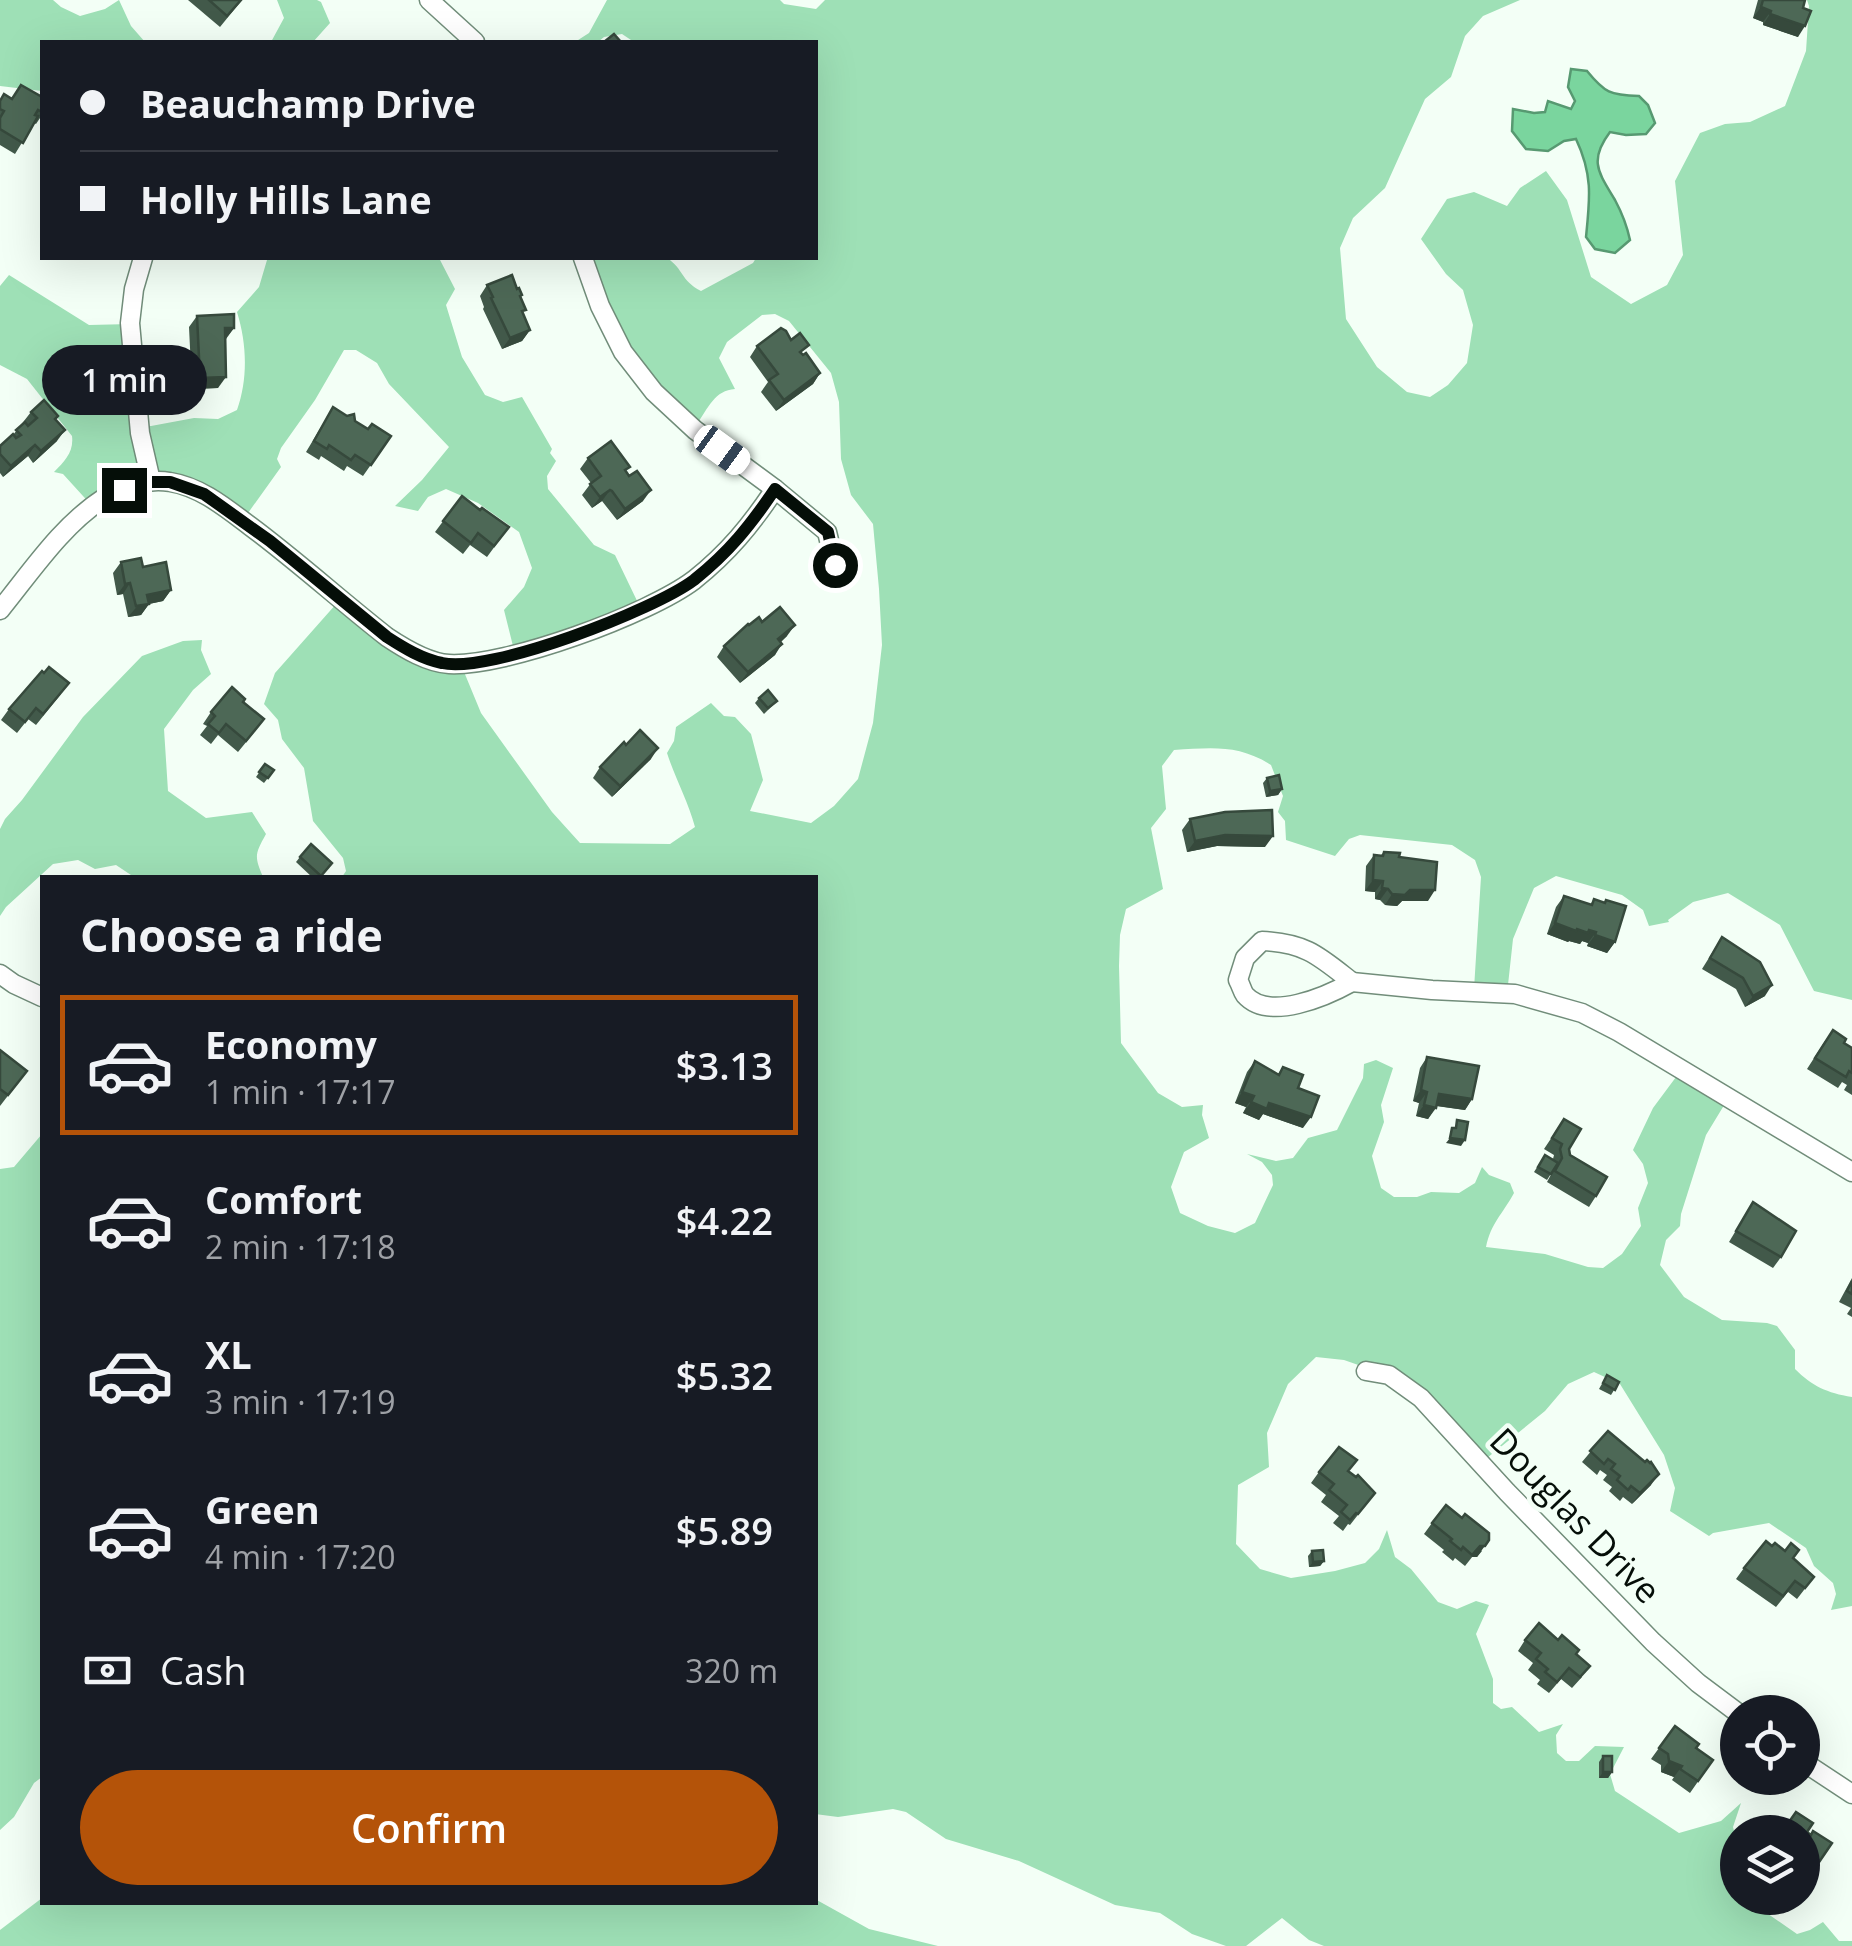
<!DOCTYPE html>
<meta charset="utf-8">
<style>
:root{--surface:#171b24;--page:#20242c;--text:#f1f3f6;--muted:#9ea1a6;--line:#363941;--accent:#b45309}
body{margin:0;font-family:"Open Sans",sans-serif;background:var(--page);color:var(--text);height:100vh;display:flex;flex-direction:column;font-size:38px;white-space:nowrap}
*{box-sizing:border-box;margin:0}
p{font-size:32px;color:var(--muted)}
.icon{flex:none;width:55px;height:55px;fill:none;stroke:currentColor;stroke-width:2;stroke-linecap:round;stroke-linejoin:round}
.map{position:relative;flex:1;overflow:hidden}
.details{position:absolute;left:40px;top:875px;width:778px;height:1030px;display:flex;flex-direction:column;background:var(--surface);border-radius:0px;box-shadow:0 10px 40px #0002}
.details>*{flex:none}
.top-card{position:absolute;left:40px;top:40px;width:778px;height:220px;border-radius:0px;box-shadow:0 10px 40px #0002;display:grid;align-content:center;height:220px;padding:0 40px;background:var(--surface)}
.tools{position:absolute;left:1720px;top:1695px;display:grid;gap:20px}
.tools a{display:grid;place-items:center;width:100px;height:100px;border-radius:50%;background:var(--surface);box-shadow:0 10px 40px #0002;font-size:50px}
.end{position:absolute;width:45px;height:45px;margin:-22px;border:12px solid #050e08;background:#fff;box-shadow:0 0 0 5px #fff}
.from{border-radius:50%}
.bubble{position:absolute;height:70px;border-radius:35px;background:var(--surface);box-shadow:0 10px 40px #0002;font-size:32px;font-weight:600;line-height:70px;text-align:center}
.car{position:absolute;width:30px;height:60px;margin:-30px -15px;border-radius:12px;box-shadow:0 0 8px 2px #0007;background:linear-gradient(#fff 24%,#345 0 40%,#fff 0 76%,#345 0 86%,#fff 0)}
.top-card b{display:flex;align-items:center;gap:35px;height:95px;font-size:38px}
.top-card b+b{border-top:2px solid var(--line)}
.top-card i{width:25px;height:25px;background:var(--text)}
ul{padding:0;list-style:none}
li{display:flex;align-items:center;gap:30px;height:140px;margin:0 20px 15px;padding:0 20px;border:5px solid transparent;border-radius:0px}
li div{flex:1}
li b{display:block;font-size:38px}
li em{font-style:normal;font-weight:600}
li.active{border-color:var(--accent)}
li>.icon{width:90px;height:90px;stroke-width:1.5}
h2{padding:0 40px;font-size:45px;line-height:120px}
.pay{display:flex;align-items:center;gap:25px;height:110px;padding:0 40px;font-size:38px}
.pay p{margin-inline-start:auto}
.primary-button{display:flex;gap:20px;margin-top:auto;padding:20px 40px}
.primary-button a{flex:1;height:115px;border-radius:60px;background:var(--accent);color:#fff;font-size:40px;font-weight:600;line-height:115px;text-align:center}
.map>svg:first-child{display:block}
.green{fill:#9ee0b6}
.water{fill:#7ad59e;stroke:#579971;stroke-width:2.5}
.lines{fill:none;stroke-linecap:round;stroke-linejoin:round}
.street-casing{stroke:#718d7a;stroke-width:21}
.street{stroke:#fff;stroke-width:18}
.wall{fill:#42594a}
.shaded-wall{fill:#36493c}
.building{fill:#4d6856;stroke:#36493c;stroke-width:2.5}
.route{stroke:#050e08;stroke-width:12}
.labels{text-anchor:middle;dominant-baseline:central;stroke-width:9;stroke-linejoin:round;paint-order:stroke}
.street-label{font-size:35px;fill:#050e08;stroke:#f3fff6}
</style>
<div class="map">
<svg width="1852" height="1946" viewBox="0 0 1852 1946">
<rect width="100%" height="100%" fill="#f3fff6"/>
<g class="green">
<path d="M0,0H53L61,7L80,16L105,9L119,0L131,26L145,42H42V91L0,86Z"/>
<path d="M277,0H317L321,2L330,23L313,42H271L284,18Z"/>
<path d="M607,0H780L784,4L816,9L825,0H1520L1483,16L1465,36L1451,77L1425,99L1385,188L1353,218L1340,248L1346,319L1377,367L1407,392L1430,397L1448,385L1467,363L1473,325L1463,290L1446,274L1421,239L1447,199L1474,192L1507,206L1520,188L1546,171L1567,200L1591,277L1631,304L1667,285L1683,255L1675,181L1700,133L1725,124L1750,122L1785,106L1806,51L1809,6L1807,0H1852V1000L1814,991L1780,925L1728,893L1693,902L1668,920L1669,922L1649,926L1643,910L1622,895L1556,876L1534,888L1513,939L1507,994L1474,989L1481,877L1475,860L1452,845L1360,835L1349,839L1335,856L1286,840L1285,821L1278,812L1283,796L1271,765C1238,744 1211,748 1174,750L1162,766L1166,809L1151,828L1163,889L1126,909L1120,935L1119,966L1121,1043L1158,1093L1182,1107L1203,1105L1202,1115L1209,1138L1184,1152L1171,1187L1180,1213L1208,1226L1235,1233L1255,1223L1273,1185L1272,1175L1262,1162L1247,1154L1276,1161L1293,1158L1308,1138L1337,1130L1363,1078L1364,1064L1376,1060L1393,1068L1381,1105L1384,1122L1372,1156L1381,1188L1394,1197H1417L1431,1192L1459,1193L1475,1183L1482,1167L1489,1175L1510,1183L1514,1193C1502,1215 1491,1223 1486,1247L1545,1254L1588,1267L1603,1268L1622,1254L1641,1226L1638,1208L1648,1183L1643,1164L1633,1150L1653,1108L1679,1073L1726,1102L1706,1135L1681,1214L1680,1226L1666,1240L1660,1265L1684,1297L1722,1320L1767,1323L1777,1326L1795,1350V1369C1812,1386 1827,1393 1852,1397V1606L1831,1610L1836,1594L1833,1583L1814,1566L1806,1548L1769,1523L1713,1533L1709,1536L1670,1511L1675,1488L1664,1455L1620,1384L1594,1372L1568,1384L1545,1411L1487,1458L1407,1382L1344,1360L1316,1357L1288,1384L1267,1433L1269,1467L1238,1485L1236,1544L1260,1569L1291,1578L1335,1571L1365,1563L1379,1549L1387,1530L1395,1557L1411,1569L1438,1602L1457,1609L1476,1601L1489,1605L1476,1634L1493,1679V1703L1501,1709L1512,1707L1539,1732L1563,1724L1556,1735L1557,1753L1566,1761H1579L1595,1746L1624,1747L1610,1774L1615,1791L1679,1833L1721,1821L1741,1803L1733,1827L1737,1843V1857L1730,1875L1737,1887L1738,1898H1745L1797,1934L1810,1930L1823,1922L1839,1941H1852V1946H1324L1309,1940L1282,1918L1246,1946H1226L1192,1934L1160,1913L1115,1905L1019,1861L946,1839L906,1812L893,1809L838,1817L815,1814V878L342,877L346,871L343,858L313,821L304,768L282,739L278,720L264,704L275,673L337,603L395,645L462,667L481,713L552,812L580,843L670,844L695,827C688,801 675,778 667,753L674,741L676,727L711,703L724,716L735,717L751,734L763,780L750,811L811,823L834,806L858,779L873,723L882,645L879,589L873,524L851,495L841,459L839,402L831,373L789,321L775,314L762,315L727,342L719,358L735,389C715,390 708,408 697,424L625,359L581,258H667C684,269 680,280 701,291L753,263L756,258H815V42H634L622,34L604,37L598,42H575L589,33Z"/>
<path d="M272,258H439L455,289L446,305L462,357L485,395L503,402L522,397L552,449L550,453L556,461L547,476L548,489L594,545L615,555L640,607L515,654L504,610L524,587L532,568L519,532L478,503L446,489L428,497L418,511L395,506L422,480L449,447L389,384L377,363L356,350H344L315,400L281,448L277,459L281,467L243,520L207,498L150,482L93,507L63,474L54,472C65,461 74,452 72,436L27,379L0,365V286L9,275L89,325L132,324L148,426H151L194,418L218,419L237,410C248,379 247,344 237,312L259,287L267,260Z"/>
<path d="M202,640L201,650L211,674L193,690L164,729L168,791L206,818L252,812L266,834C255,854 254,856 263,877H134L116,865L95,869L78,860L53,864L6,907L0,916V829L5,819L22,800L83,717L142,656L183,641Z"/>
<path d="M42,1134V1777L34,1783L14,1817L0,1830V1169L14,1167Z"/>
<path d="M42,1898V1902H815V1899L869,1929L938,1946H0V1930Z"/>
</g>
<path class="water" d="M1571,69L1587,71C1605,93 1610,95 1639,96L1648,105L1655,123L1646,134L1626,135L1610,132C1588,161 1599,173 1615,200C1622,213 1627,226 1630,240L1615,253L1595,249L1586,237C1590,198 1593,175 1576,139L1564,141L1548,151L1526,149L1512,131L1513,109L1534,113L1545,112L1548,101L1571,109L1575,101L1568,87Z"/>
<g class="lines">
<defs>
<g id="street">
<path d="M429,0L475,42"/>
<path d="M143,258L134,289L130,323L140,433L151,481"/>
<path d="M583,258L600,306L623,352L654,392L695,430L775,489L827,532L835,565"/>
<path d="M0,610C31,572 62,525 104,498C122,486 149,478 170,482C201,487 226,508 250,526C297,561 341,601 387,637C405,649 428,663 449,664C506,667 649,614 694,580C728,553 751,525 775,489"/>
<path d="M1262,941C1306,943 1319,956 1352,982C1327,996 1269,1022 1245,995C1242,991 1241,985 1238,980L1245,958Z"/>
<path d="M0,974L14,984L42,997"/>
<path d="M1352,982L1432,990L1515,994L1582,1013L1619,1032L1852,1172"/>
<path d="M1366,1371L1389,1375L1421,1398L1507,1492L1653,1642L1698,1683L1738,1713"/>
<path d="M1802,1761L1852,1794"/>
</g>
</defs>
<use href="#street" class="street-casing"/>
<use href="#street" class="street"/>
</g>
<g class="wall">
<path d="M188,0H242L220,27Z"/>
<path d="M1758,0H1805L1798,37L1763,25V22L1753,18Z"/>
<path d="M21,85L42,97V115L36,124L34,123L15,154L0,145V100L11,99Z"/>
<path d="M487,285L520,297L523,313L530,330L522,341L502,349L483,309L484,307L480,296Z"/>
<path d="M197,316L234,328L225,339L218,388L192,389L189,327Z"/>
<path d="M757,346L802,355L820,373L813,384L776,411L761,392L768,382L750,357Z"/>
<path d="M333,407L368,429L391,436L363,476L347,466L344,471L321,456L319,460L306,452Z"/>
<path d="M31,412L56,420L57,441L33,463L28,456L3,477L0,473V446L13,435Z"/>
<path d="M588,458L626,472L643,501L617,520L602,501L592,508L582,495L591,483L580,469Z"/>
<path d="M462,496L480,510L509,527L487,557L470,545L463,554L435,532Z"/>
<path d="M121,562L143,567L171,590L163,601L149,604L141,615L128,617L123,594L117,595L113,573Z"/>
<path d="M762,622L787,636L781,642L775,655L740,683L717,657L724,646L749,625Z"/>
<path d="M61,694L36,725L28,719L17,733L1,720L9,709Z"/>
<path d="M759,698L777,701L764,714L755,703Z"/>
<path d="M243,702L256,730L238,752L218,735L211,744L200,735L207,726L203,724L211,712Z"/>
<path d="M651,759L612,797L593,778L600,767Z"/>
<path d="M265,764L274,770L264,783L256,777Z"/>
<path d="M1267,778L1282,789L1278,795L1266,797L1263,783Z"/>
<path d="M1190,819L1265,847L1217,846L1187,852L1182,830Z"/>
<path d="M1384,852L1399,857L1428,901H1402L1397,906L1385,905L1380,900L1375,899V892L1365,891L1366,866L1374,855H1381Z"/>
<path d="M300,857L332,863L320,878H313L296,862Z"/>
<path d="M1564,896L1590,905L1594,899L1604,903L1606,900L1615,942L1607,953L1587,946L1588,943L1582,941L1580,944L1569,941L1568,942L1547,934L1556,907Z"/>
<path d="M1722,937L1765,996L1745,1007L1736,989L1702,969Z"/>
<path d="M1825,1041L1844,1043L1852,1048V1095L1844,1090L1847,1085L1842,1082L1838,1088L1807,1069Z"/>
<path d="M0,1050L27,1071L0,1106Z"/>
<path d="M1427,1057L1472,1099L1465,1110L1436,1106L1428,1119L1416,1116L1419,1103L1413,1101L1420,1068Z"/>
<path d="M1255,1061L1278,1074L1283,1067L1298,1088L1303,1128L1263,1114L1259,1120L1243,1113L1246,1107L1235,1103L1247,1072Z"/>
<path d="M1564,1119L1570,1155L1596,1196L1589,1207L1547,1182L1554,1169L1547,1180L1534,1172L1545,1155L1553,1159L1554,1155L1544,1149Z"/>
<path d="M1753,1202L1781,1257L1773,1268L1729,1242Z"/>
<path d="M1852,1278V1317L1847,1314L1851,1308L1839,1302Z"/>
<path d="M1607,1375L1619,1382L1611,1395L1599,1389Z"/>
<path d="M1608,1431L1651,1485L1632,1504L1623,1497L1620,1501L1609,1491L1612,1487L1603,1480L1607,1475L1600,1470L1597,1475L1582,1462Z"/>
<path d="M1319,1472H1349L1375,1493L1350,1525L1348,1524L1343,1531L1333,1523L1339,1516L1321,1502L1326,1495L1311,1483Z"/>
<path d="M1432,1523L1482,1551L1477,1557H1472L1465,1566L1455,1558L1453,1561L1442,1552L1444,1550L1424,1534Z"/>
<path d="M1312,1551L1324,1561L1320,1566L1309,1567L1308,1556Z"/>
<path d="M1793,1558L1814,1577L1797,1599L1788,1592L1776,1607L1736,1579L1744,1568Z"/>
<path d="M1525,1640L1576,1655L1582,1677L1572,1688L1561,1679L1549,1693L1537,1684L1540,1680L1528,1670L1533,1663L1518,1651Z"/>
<path d="M1675,1726L1696,1748L1713,1760L1690,1793L1672,1780L1674,1777L1661,1772V1765L1651,1759Z"/>
<path d="M1603,1756L1612,1772L1608,1778H1599V1762Z"/>
<path d="M1802,1832H1807L1832,1843L1807,1879L1802,1876Z"/>
</g>
<g class="shaded-wall">
<path d="M1761,7L1771,11L1763,22L1753,18Z"/>
<path d="M1770,14L1805,26L1798,37L1763,25Z"/>
<path d="M225,328H234L226,339H217Z"/>
<path d="M530,330L522,341L502,349L510,338Z"/>
<path d="M820,373L813,384L776,411L784,400Z"/>
<path d="M226,377L218,388L192,389L200,378Z"/>
<path d="M65,430L57,441L33,463L41,451Z"/>
<path d="M35,445L28,456L3,477L11,466Z"/>
<path d="M610,490L602,501L592,508L600,497Z"/>
<path d="M651,490L643,501L617,520L625,509Z"/>
<path d="M130,583L123,594L117,595L125,584Z"/>
<path d="M171,590L163,601L144,605L149,604L141,615L128,617L147,595Z"/>
<path d="M795,625L787,636L771,650L778,639Z"/>
<path d="M782,644L775,655L740,683L748,672Z"/>
<path d="M658,748L651,759L612,797L620,786Z"/>
<path d="M1282,789L1278,795L1266,797L1270,791Z"/>
<path d="M1225,835L1273,836L1265,847L1217,846L1187,852L1195,841Z"/>
<path d="M1373,880L1383,881L1375,892L1365,891Z"/>
<path d="M1382,888L1388,889L1380,900L1375,899Z"/>
<path d="M1410,890H1435L1428,901H1402L1397,906L1385,905L1392,894Z"/>
<path d="M1555,923L1577,929L1589,930L1596,932L1588,943L1582,941L1580,944L1569,941L1568,942L1547,934Z"/>
<path d="M1595,935L1615,942L1607,953L1587,946Z"/>
<path d="M1772,985L1765,996L1745,1007L1753,996Z"/>
<path d="M1421,1090L1427,1092L1419,1103L1413,1101Z"/>
<path d="M1242,1092L1254,1096L1246,1107L1235,1103Z"/>
<path d="M1439,1094L1472,1099L1465,1110L1431,1105Z"/>
<path d="M1251,1102L1269,1103L1311,1117L1303,1128L1263,1114L1259,1120L1243,1113Z"/>
<path d="M1424,1105L1436,1108L1428,1119L1416,1116Z"/>
<path d="M1450,1138L1465,1140L1461,1146L1446,1143Z"/>
<path d="M1659,1474L1651,1485L1632,1504L1640,1493Z"/>
<path d="M1489,1540L1477,1557H1472L1465,1566L1480,1546Z"/>
<path d="M1324,1561L1320,1566L1309,1567L1313,1562Z"/>
<path d="M1669,1761L1682,1766L1674,1777L1661,1772Z"/>
<path d="M1603,1772H1612L1608,1778H1599Z"/>
</g>
<g class="building">
<path d="M209,0H241L227,16Z"/>
<path d="M1763,0H1805L1803,8L1811,11L1805,26L1770,14L1771,11L1761,7Z"/>
<path d="M614,34L621,42H604Z"/>
<path d="M21,85L42,97V112L38,110L35,115L38,116L23,143L0,129V118L4,111L0,109V101L4,94L12,99Z"/>
<path d="M512,275L517,289L519,288L522,295L520,296L526,310L522,311L530,330L510,338L491,298L493,297L487,285Z"/>
<path d="M234,314V328H225L226,377L200,378L197,316Z"/>
<path d="M781,328L786,331L791,340L800,333L809,345L800,352L803,355L806,353L820,373L784,400L769,380L778,374L757,346Z"/>
<path d="M44,400L58,416L55,419L65,430L41,451L35,445L11,466L0,454V446L13,434L16,438L21,435L16,430L25,422L28,426L37,418L31,412Z"/>
<path d="M333,407L347,416L354,414L355,421L368,429L372,424L391,436L371,465L355,455L351,460L329,445L327,449L314,441Z"/>
<path d="M611,441L630,467L625,470L629,476L637,471L651,490L625,509L612,491L610,490L600,497L590,484L601,476L588,458Z"/>
<path d="M462,496L480,510L482,508L509,527L494,546L478,533L471,543L443,521Z"/>
<path d="M141,558L143,567L166,562L171,590L147,595L149,604L136,606L130,583L125,584L121,562Z"/>
<path d="M780,607L795,625L778,639L782,644L748,672L724,646L748,624L749,625L759,617L762,622Z"/>
<path d="M49,667L69,683L43,714L36,708L25,722L9,709L42,671L44,673Z"/>
<path d="M232,687L245,699L243,702L264,719L246,741L226,724L219,733L208,724L215,716L211,712Z"/>
<path d="M768,690L777,701L768,708L759,698Z"/>
<path d="M640,730L658,748L620,786L600,767L624,742L626,745Z"/>
<path d="M265,764L274,770L268,778L259,772Z"/>
<path d="M1279,775L1282,789L1270,791L1267,778Z"/>
<path d="M1272,810L1273,836L1225,835L1195,841L1190,819L1225,812Z"/>
<path d="M311,844L332,863L321,876L300,857Z"/>
<path d="M1384,852L1400,853L1399,857L1437,862L1435,890H1410L1405,895L1392,894L1388,889L1382,888L1383,881L1373,880L1374,855L1383,856Z"/>
<path d="M1564,896L1592,905L1594,899L1605,903L1606,900L1626,906L1615,942L1595,935L1596,932L1589,930L1588,933L1577,929L1576,931L1555,923Z"/>
<path d="M1722,937L1760,962L1772,985L1753,996L1743,978L1710,958Z"/>
<path d="M1833,1030L1846,1039L1844,1043L1852,1048V1073L1849,1071L1846,1077L1815,1058Z"/>
<path d="M0,1050L27,1071L8,1095L0,1089Z"/>
<path d="M1427,1057L1479,1066L1472,1099L1439,1094L1436,1108L1424,1105L1427,1092L1421,1090Z"/>
<path d="M1255,1061L1279,1075L1283,1067L1303,1075L1298,1088L1319,1096L1311,1117L1269,1103L1267,1109L1251,1102L1254,1096L1242,1092Z"/>
<path d="M1564,1119L1581,1129L1569,1149L1570,1155L1607,1177L1596,1196L1555,1171L1562,1158L1560,1149L1562,1144L1552,1138Z"/>
<path d="M1457,1120L1468,1122L1465,1140L1450,1138L1452,1128H1456Z"/>
<path d="M1545,1155L1558,1163L1551,1174L1538,1167Z"/>
<path d="M1753,1202L1796,1231L1781,1257L1736,1231Z"/>
<path d="M1852,1281V1294L1847,1291Z"/>
<path d="M1607,1375L1619,1382L1615,1390L1603,1383Z"/>
<path d="M1608,1431L1645,1462L1647,1460L1650,1463L1651,1462L1659,1474L1640,1493L1631,1486L1628,1490L1617,1480L1620,1476L1611,1469L1615,1464L1608,1459L1604,1464L1590,1451Z"/>
<path d="M1339,1447L1357,1460L1348,1471L1356,1477L1358,1475L1375,1493L1358,1514L1356,1513L1350,1520L1341,1512L1347,1505L1329,1490L1334,1484L1319,1472Z"/>
<path d="M1446,1505L1462,1518L1465,1514L1489,1533V1540L1485,1546H1480L1472,1555L1463,1547L1461,1550L1450,1541L1452,1539L1432,1523Z"/>
<path d="M1766,1541L1772,1546L1775,1543L1785,1551L1791,1543L1799,1550L1793,1558L1814,1577L1805,1588L1795,1581L1783,1596L1744,1568Z"/>
<path d="M1323,1550L1324,1561L1313,1562L1312,1551Z"/>
<path d="M1539,1623L1558,1640L1562,1635L1579,1650L1576,1654L1590,1666L1580,1677L1569,1668L1557,1682L1545,1672L1548,1669L1536,1659L1541,1653L1525,1640Z"/>
<path d="M1675,1726L1699,1744L1696,1748L1713,1760L1698,1781L1680,1769L1682,1766L1669,1761L1668,1754L1659,1748Z"/>
<rect x="1603" y="1756" width="9" height="16"/>
<path d="M1796,1812L1813,1823L1807,1832L1811,1835L1813,1831L1832,1843L1815,1868L1802,1860V1832H1782Z"/>
</g>
<g class="lines">
<path class="route" d="M124,490L142,482H170L204,494L270,541L387,637C404,648 422,659 442,663C490,674 654,610 694,580C729,552 750,526 775,489L828,532L835,565"/>
</g>
<g class="labels">
<g class="street-label">
<text transform="translate(1576 1515) rotate(46)">Douglas Drive</text>
</g>
</g>
</svg>
<div class="tools">
<a><svg class="icon" aria-label="locate" viewBox="0 0 24 24"><circle cx="12" cy="12" r="6"/><path d="M12 2v4M12 18v4M2 12h4M18 12h4"/></svg></a>
<a><svg class="icon" aria-label="layers" viewBox="0 0 24 24"><path d="M12 4l9 5-9 5-9-5zM3 14l9 5 9-5"/></svg></a>
</div>
<i class="end from" style="left:835px;top:565px"></i>
<i class="end" style="left:124px;top:490px"></i>
<div class="bubble" style="left:42px;top:345px;width:165px">1 min</div>
<i class="car" style="left:722px;top:450px;rotate:126deg"></i>
<div class="top-card">
<b><i class="from"></i>Beauchamp Drive</b>
<b><i></i>Holly Hills Lane</b>
</div>
<section class="details">
<h2>Choose a ride</h2>
<ul>
<li class="active"><svg class="icon" aria-label="car" viewBox="0 0 24 24"><path d="M5 17H2v-5l4-1 3-4h7l3 4 3 1v5h-3M9 17h6M6 11h13"/><circle cx="7" cy="17" r="2"/><circle cx="17" cy="17" r="2"/></svg><div><b>Economy</b><p>1 min · 17:17</p></div><em>$3.13</em></li>
<li><svg class="icon" aria-label="car" viewBox="0 0 24 24"><path d="M5 17H2v-5l4-1 3-4h7l3 4 3 1v5h-3M9 17h6M6 11h13"/><circle cx="7" cy="17" r="2"/><circle cx="17" cy="17" r="2"/></svg><div><b>Comfort</b><p>2 min · 17:18</p></div><em>$4.22</em></li>
<li><svg class="icon" aria-label="car" viewBox="0 0 24 24"><path d="M5 17H2v-5l4-1 3-4h7l3 4 3 1v5h-3M9 17h6M6 11h13"/><circle cx="7" cy="17" r="2"/><circle cx="17" cy="17" r="2"/></svg><div><b>XL</b><p>3 min · 17:19</p></div><em>$5.32</em></li>
<li><svg class="icon" aria-label="car" viewBox="0 0 24 24"><path d="M5 17H2v-5l4-1 3-4h7l3 4 3 1v5h-3M9 17h6M6 11h13"/><circle cx="7" cy="17" r="2"/><circle cx="17" cy="17" r="2"/></svg><div><b>Green</b><p>4 min · 17:20</p></div><em>$5.89</em></li>
</ul>
<div class="pay"><svg class="icon" aria-label="cash" viewBox="0 0 24 24"><path d="M3 7h18v10H3z"/><circle cx="12" cy="12" r="2"/></svg>Cash<p>320 m</p></div>
<div class="primary-button"><a>Confirm</a></div>
</section>
</div>
